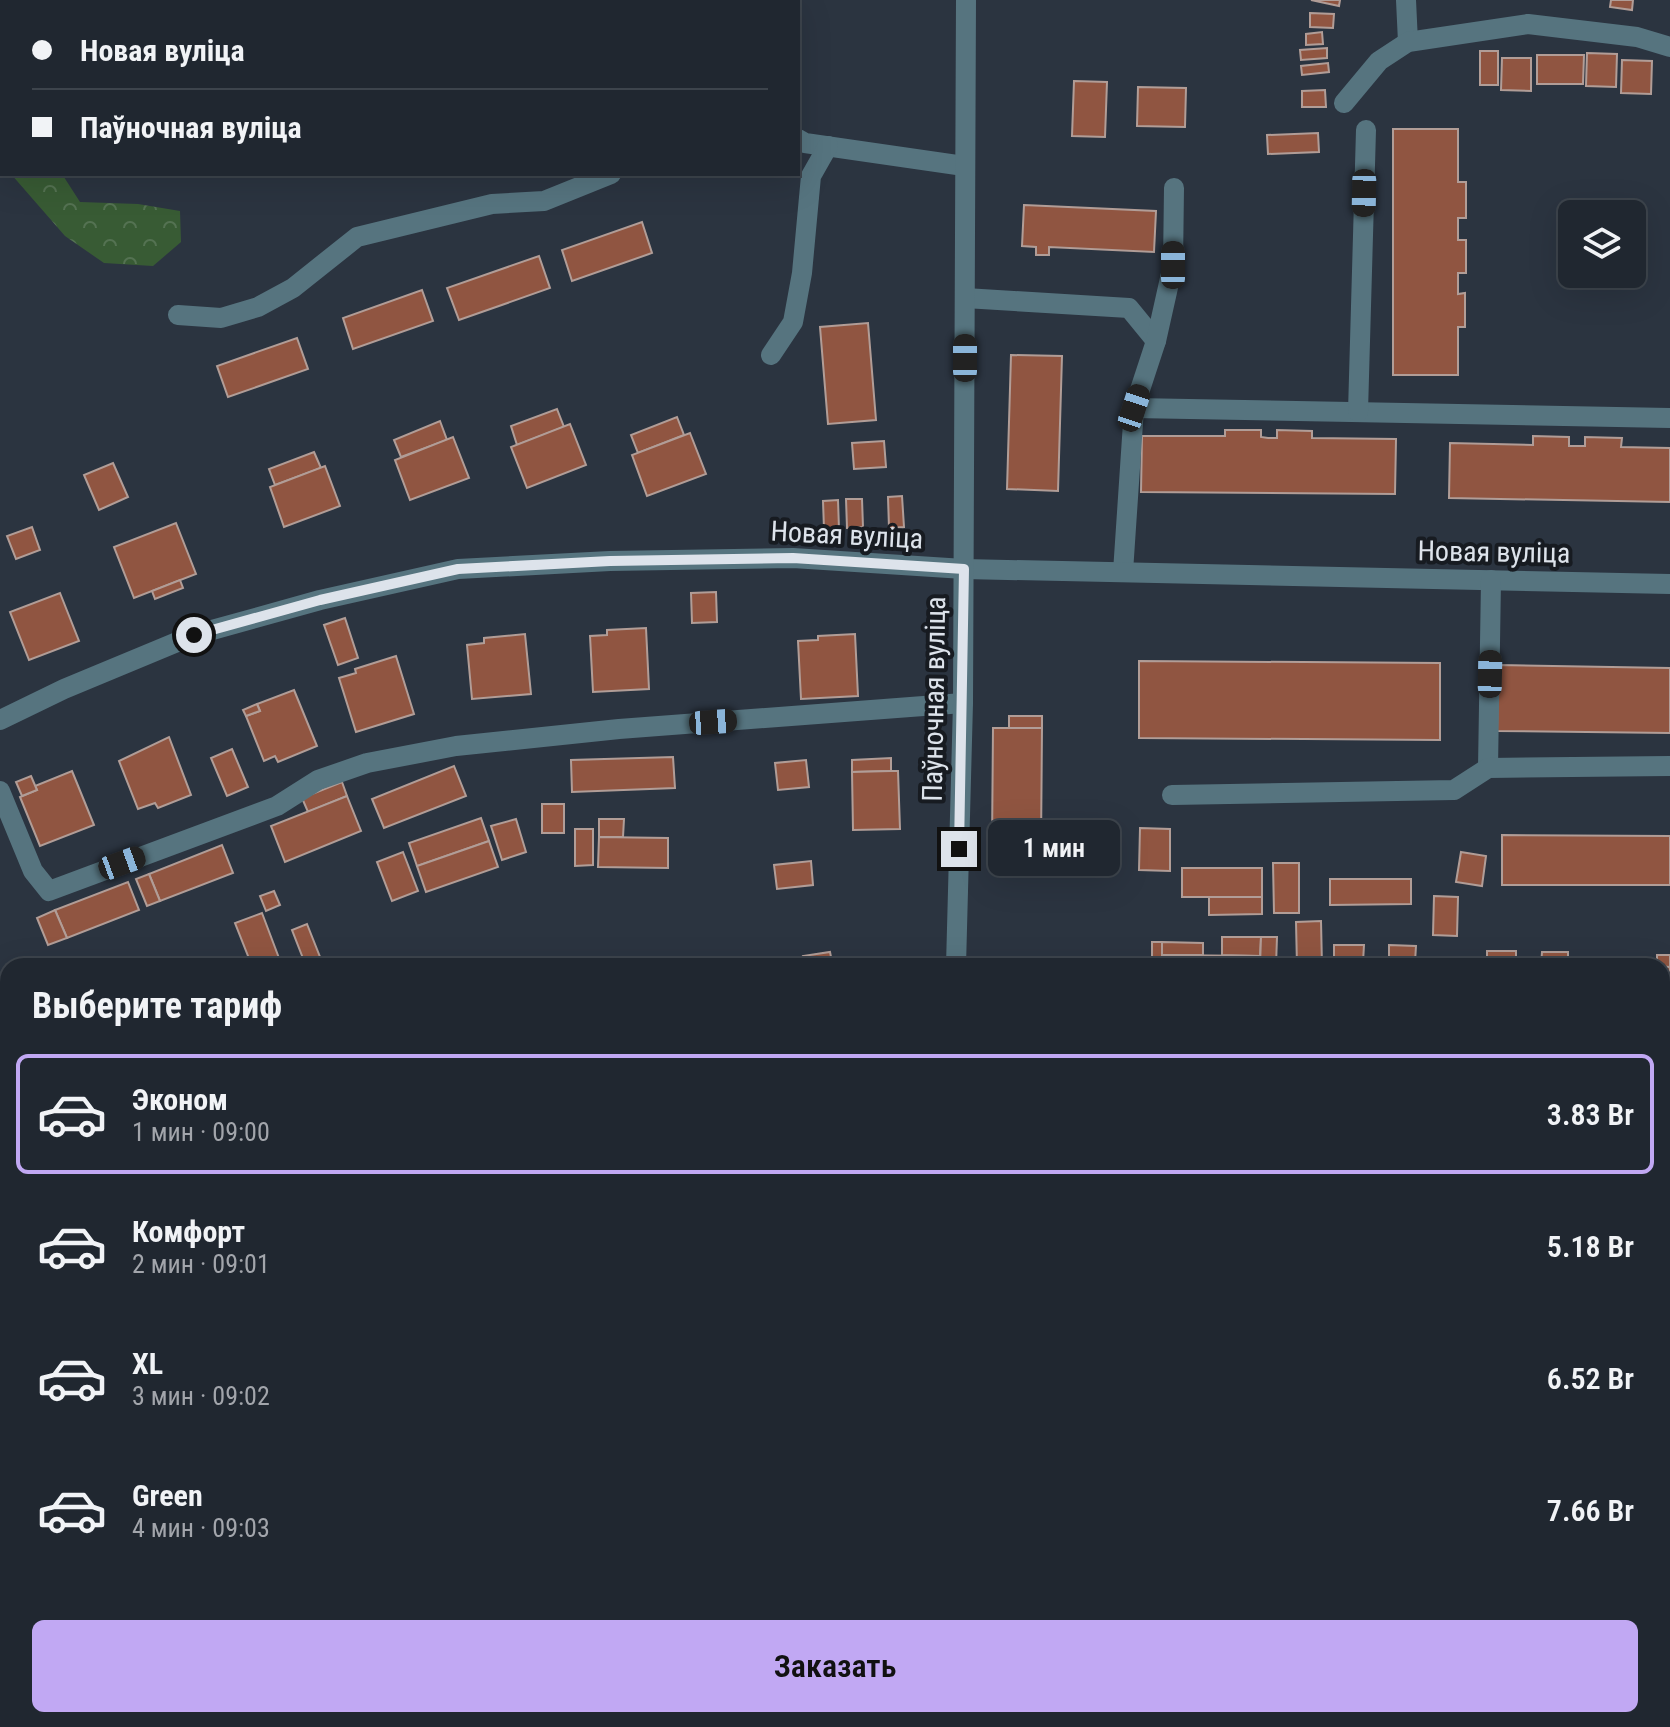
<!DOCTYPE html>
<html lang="ru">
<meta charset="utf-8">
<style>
:root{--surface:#202730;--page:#282f38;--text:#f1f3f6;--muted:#a2a5ab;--line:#3d444c;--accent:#c1a8f3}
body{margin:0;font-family:"Roboto Condensed",sans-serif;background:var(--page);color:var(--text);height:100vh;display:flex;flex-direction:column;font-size:30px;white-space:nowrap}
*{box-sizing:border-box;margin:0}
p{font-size:26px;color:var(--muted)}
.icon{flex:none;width:44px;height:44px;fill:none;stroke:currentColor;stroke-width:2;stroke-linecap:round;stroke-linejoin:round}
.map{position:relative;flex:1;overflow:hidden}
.side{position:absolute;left:0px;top:958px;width:1670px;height:770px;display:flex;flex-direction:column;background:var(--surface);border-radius:24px 24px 0 0;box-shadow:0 8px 32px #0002,0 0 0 2px var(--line)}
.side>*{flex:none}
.hud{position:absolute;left:0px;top:0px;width:800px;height:176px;box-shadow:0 8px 32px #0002,0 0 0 2px var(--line);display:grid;align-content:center;height:176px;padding:0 32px;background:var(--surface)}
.buttons{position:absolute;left:1558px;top:200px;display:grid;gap:16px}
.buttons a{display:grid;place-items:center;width:88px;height:88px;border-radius:12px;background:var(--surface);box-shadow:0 8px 32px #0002,0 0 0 2px var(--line);font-size:40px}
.end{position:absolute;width:36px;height:36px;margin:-18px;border:10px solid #dde3eb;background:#111;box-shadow:0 0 0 4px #111}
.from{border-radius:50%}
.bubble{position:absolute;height:56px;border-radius:12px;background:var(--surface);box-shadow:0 8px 32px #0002,0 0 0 2px var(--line);font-size:26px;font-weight:600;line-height:56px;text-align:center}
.car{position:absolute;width:24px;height:48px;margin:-24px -12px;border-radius:10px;box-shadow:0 0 6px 2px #0007;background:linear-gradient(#222 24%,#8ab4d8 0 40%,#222 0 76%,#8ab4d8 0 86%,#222 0)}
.hud b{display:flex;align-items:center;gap:28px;height:76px;font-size:30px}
.hud b+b{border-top:2px solid var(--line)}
.hud i{width:20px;height:20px;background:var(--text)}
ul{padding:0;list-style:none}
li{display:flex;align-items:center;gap:24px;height:120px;margin:0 16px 12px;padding:0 16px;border:4px solid transparent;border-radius:12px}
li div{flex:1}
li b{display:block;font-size:30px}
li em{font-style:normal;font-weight:600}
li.current{border-color:var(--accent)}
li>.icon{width:72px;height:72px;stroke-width:1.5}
h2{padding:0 32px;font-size:36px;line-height:96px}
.action{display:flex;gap:16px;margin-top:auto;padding:16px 32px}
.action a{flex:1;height:92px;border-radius:12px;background:var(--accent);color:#111;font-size:32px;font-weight:600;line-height:92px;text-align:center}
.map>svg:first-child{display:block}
.forest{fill:url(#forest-crowns)}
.building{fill:#905541;stroke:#b19d97;stroke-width:2}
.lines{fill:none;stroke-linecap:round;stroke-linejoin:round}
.minor{stroke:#56747f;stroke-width:20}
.route{stroke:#dde3eb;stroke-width:10}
.labels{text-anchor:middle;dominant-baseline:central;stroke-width:8;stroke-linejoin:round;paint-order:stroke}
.street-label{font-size:28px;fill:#dde3eb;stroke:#171b21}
</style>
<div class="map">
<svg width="1670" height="1727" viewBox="0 0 1670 1727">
<defs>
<pattern id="forest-crowns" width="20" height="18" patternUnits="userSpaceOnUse" patternTransform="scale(2)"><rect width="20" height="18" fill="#385b34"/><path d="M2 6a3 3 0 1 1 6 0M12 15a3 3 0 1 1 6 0" fill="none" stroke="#547252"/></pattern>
</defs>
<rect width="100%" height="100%" fill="#2b3440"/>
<g class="forest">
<path d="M0,0H226L235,2H2V163Z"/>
<path d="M11,174H62L80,202L138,204L180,211L181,242L153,266L104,263L65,236Z"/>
</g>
<g class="building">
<path d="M1311,0H1340L1339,6Z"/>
<path d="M1611,0H1633L1632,10L1610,7Z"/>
<path d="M1310,13L1334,14L1333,28L1310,27Z"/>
<path d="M1322,32L1323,44L1306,45V34Z"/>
<path d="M1327,48V58L1301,60L1300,50Z"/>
<rect x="1480" y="51" width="18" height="34"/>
<path d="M1587,53L1617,54L1616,87L1586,86Z"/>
<path d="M1537,55H1584L1583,84H1537Z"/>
<path d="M1502,58H1531V91L1501,90Z"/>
<path d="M1622,60L1652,61L1651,94L1621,93Z"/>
<path d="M1328,63L1329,72L1302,75L1301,66Z"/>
<path d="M1074,81L1107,82L1105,137L1072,136Z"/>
<path d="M1138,87L1186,88L1185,127L1137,126Z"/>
<path d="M1325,90L1326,107H1302V91Z"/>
<path d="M1393,129H1458V182H1466V218H1458V240H1466V273H1458V294L1465,293V327H1458V375H1393Z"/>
<path d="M1318,133L1319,152L1268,154L1267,135Z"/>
<path d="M1024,205L1156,211L1154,252L1049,247V255H1036V247L1022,246Z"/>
<path d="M642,222L652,253L572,281L562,250Z"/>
<path d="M539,256L550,288L459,320L447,288Z"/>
<path d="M422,290L433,321L353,349L343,318Z"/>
<path d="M868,323L876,420L828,424L820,327Z"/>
<path d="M297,338L308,369L228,397L217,366Z"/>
<path d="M1011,355L1062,356L1058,491L1007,489Z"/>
<path d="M557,409L564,427L517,445L511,426Z"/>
<path d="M677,417L684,435L638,453L631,435Z"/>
<path d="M440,421L447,440L401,457L394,440Z"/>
<path d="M570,424L586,465L527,488L511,447Z"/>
<path d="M1225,430H1261V437L1268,438H1277V430L1312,431V438L1396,439L1395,494L1141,492L1142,436H1225Z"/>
<path d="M690,433L706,474L647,496L632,455Z"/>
<path d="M1533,436L1569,437V446H1585V437L1622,438L1621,447L1670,448V502L1449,498L1450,443L1533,445Z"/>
<path d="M453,437L469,478L410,500L395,460Z"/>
<path d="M884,441L886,467L854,469L852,443Z"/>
<path d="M314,452L321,468L275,485L269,469Z"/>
<path d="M113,463L128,497L99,510L84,475Z"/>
<path d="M325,466L340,506L284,527L270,487Z"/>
<path d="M902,496L904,527L889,528L888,497Z"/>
<path d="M846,499H862L863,527L847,528Z"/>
<path d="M838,500L839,529H824L823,501Z"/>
<path d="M176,523L196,574L134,598L114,547Z"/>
<path d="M32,527L40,550L16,559L7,536Z"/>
<path d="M180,580L183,588L155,599L152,591Z"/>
<path d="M716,592L717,622L692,623L691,593Z"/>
<path d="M60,593L79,641L29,660L10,612Z"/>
<path d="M345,618L358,658L338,665L324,625Z"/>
<path d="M646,628L649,689L593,692L590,636L607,635V630Z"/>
<path d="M525,634L531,694L472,699L467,645L484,643V638Z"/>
<path d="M855,634L858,696L801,699L798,641L818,640V636Z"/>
<path d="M396,656L414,714L356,732L339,678L356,673L355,669Z"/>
<path d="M1139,661L1440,663V740L1139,738Z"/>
<path d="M1498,665L1670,668V733L1497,731Z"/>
<path d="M294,690L317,746L278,762L275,756L264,761L246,716L260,711L257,704Z"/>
<path d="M257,704L260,711L246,716L243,710Z"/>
<rect x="1009" y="716" width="33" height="12"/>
<path d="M993,728H1042L1041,845H992Z"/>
<path d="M169,737L191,795L158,808L155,803L138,809L119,761Z"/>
<path d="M232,749L248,787L227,796L211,758Z"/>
<path d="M673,757L675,788L572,792L571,760Z"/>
<path d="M891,758V771L852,772V760Z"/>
<path d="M806,760L809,787L778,790L775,763Z"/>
<path d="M454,766L466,796L384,828L372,799Z"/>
<path d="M72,771L94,825L40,846L20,797L37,790L35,786Z"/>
<path d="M891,771H898L900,829L853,830L852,772Z"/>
<path d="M31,776L37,790L22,796L16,782Z"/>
<path d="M342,782L347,796L308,812L302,798Z"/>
<path d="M347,796L361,831L285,862L271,826Z"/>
<rect x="542" y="804" width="22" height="29"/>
<path d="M481,818L489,841L417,866L409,843Z"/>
<path d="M516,819L526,852L502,860L491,826Z"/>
<path d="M599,819H624L623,837H599Z"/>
<path d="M1140,828L1170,829V871L1139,870Z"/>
<path d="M575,829H593V865L575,866Z"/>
<path d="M1502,835L1670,836V885H1502Z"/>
<path d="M599,837L668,838V868L598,867Z"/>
<path d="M489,841L498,867L426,892L417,866Z"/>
<path d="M222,845L233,873L160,901L149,874Z"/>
<path d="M1008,845H1041V858L1008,857Z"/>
<path d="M403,852L418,891L392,901L377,862Z"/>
<path d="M1461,852L1486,856L1482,886L1456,882Z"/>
<path d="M811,861L813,885L777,889L774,865Z"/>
<path d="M1273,863H1299V913H1274Z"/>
<rect x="1182" y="868" width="80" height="29"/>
<path d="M149,874L160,901L147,906L136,879Z"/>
<path d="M1330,879H1411V904L1330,905Z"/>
<path d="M128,882L139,910L67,938L55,910Z"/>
<path d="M274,891L280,905L266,911L260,896Z"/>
<path d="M1434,896L1458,897L1457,936L1433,935Z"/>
<path d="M1209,897H1262V914L1209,915Z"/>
<path d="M55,910L67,938L48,945L37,918Z"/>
<path d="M262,913L282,966H252L235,923Z"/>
<path d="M1321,921L1322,966H1297L1296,922Z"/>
<path d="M307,924L322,962L311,966H306L292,930Z"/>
<path d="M1222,937H1261L1260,956L1222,955Z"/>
<path d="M1261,937H1277L1276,966H1260Z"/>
<rect x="1152" y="942" width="10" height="24"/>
<path d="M1162,942L1203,943V955H1162Z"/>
<path d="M1334,945H1364L1363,962L1334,961Z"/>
<path d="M1389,945L1416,946L1415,962L1389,963Z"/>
<rect x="1487" y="951" width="29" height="15"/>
<path d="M830,952L832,962L805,966L803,956Z"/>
<path d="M1542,952H1568V966H1541Z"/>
<path d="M1162,955L1260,956V966H1162Z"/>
<path d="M1657,955H1670V967L1657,966Z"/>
<path d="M656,959L658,966H626Z"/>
<path d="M1339,962L1410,963V966H1339Z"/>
<rect x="1662" y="967" width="8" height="46"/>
<path d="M0,1447L8,1460V1467L0,1472Z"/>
<path d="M1662,1477L1670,1478V1519H1662Z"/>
<path d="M0,1551L8,1560V1588L0,1595Z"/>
<rect x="1662" y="1597" width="8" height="37"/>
<path d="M116,1720H143L136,1727H123Z"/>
<path d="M531,1720H557L551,1727H539Z"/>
<path d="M577,1720H596L598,1727H580Z"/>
<path d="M602,1720H622L625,1727H604Z"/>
<path d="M1185,1721L1186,1727H1132L1131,1723Z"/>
</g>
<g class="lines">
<g class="minor">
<path d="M679,0L680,2"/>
<path d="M1406,0L1408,42"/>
<path d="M1344,103L1379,61L1408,42L1528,24L1637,37L1670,47"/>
<path d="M798,139L805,143L964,166"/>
<path d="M965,298L1129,308L1156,341"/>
<path d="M178,315L221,318L258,307L293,288L357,237L492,204L544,201L611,174"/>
<path d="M771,355L793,322L802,273L811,176L828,146"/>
<path d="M1134,408L1670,418"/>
<path d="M1358,412L1366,130"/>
<path d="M1123,572L1134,408L1156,341L1173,265L1174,188"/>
<path d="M0,720L64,689L194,635L320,600L458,569L610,561L793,558L964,569L1670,584"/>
<path d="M1488,768L1491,580"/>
<path d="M0,791L33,871L49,891L277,806L318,780L367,763L456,746L619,729L963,703"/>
<path d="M1172,795L1454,790L1488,768L1670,766"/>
<path d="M956,966L963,703L966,0"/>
<path d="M1662,1073H1670"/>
<path d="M0,1357L8,1354"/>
<path d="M1662,1554L1670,1553"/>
<path d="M0,1679L8,1687"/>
<path d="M42,1720L49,1727"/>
<path d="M976,1720L978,1727"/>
<path d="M1477,1720L1484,1727"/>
<path d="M1528,1720V1727"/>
</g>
</g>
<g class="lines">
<path class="route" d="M194,635L320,600L458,569L610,561L793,558L964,569L959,849"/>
</g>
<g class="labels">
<g class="street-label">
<text transform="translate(847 535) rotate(3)">Новая вуліца</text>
<text transform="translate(1494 552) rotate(1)">Новая вуліца</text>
<text transform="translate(934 699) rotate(-89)">Паўночная вуліца</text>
</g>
</g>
</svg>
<div class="buttons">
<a><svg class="icon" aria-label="layers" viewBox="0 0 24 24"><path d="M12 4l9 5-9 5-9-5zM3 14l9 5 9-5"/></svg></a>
</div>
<i class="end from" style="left:194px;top:635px"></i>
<i class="end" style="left:959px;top:849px"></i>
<div class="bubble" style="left:988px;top:820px;width:132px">1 мин</div>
<i class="car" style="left:1364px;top:193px;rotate:181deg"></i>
<i class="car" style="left:1173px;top:265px;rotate:0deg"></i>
<i class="car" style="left:965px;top:358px;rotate:0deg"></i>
<i class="car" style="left:1134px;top:408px;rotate:18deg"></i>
<i class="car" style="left:1490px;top:674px;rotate:1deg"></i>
<i class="car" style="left:713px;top:722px;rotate:86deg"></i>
<i class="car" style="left:122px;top:863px;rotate:70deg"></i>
<div class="hud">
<b><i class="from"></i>Новая вуліца</b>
<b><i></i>Паўночная вуліца</b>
</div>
<section class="side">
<h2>Выберите тариф</h2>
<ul>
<li class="current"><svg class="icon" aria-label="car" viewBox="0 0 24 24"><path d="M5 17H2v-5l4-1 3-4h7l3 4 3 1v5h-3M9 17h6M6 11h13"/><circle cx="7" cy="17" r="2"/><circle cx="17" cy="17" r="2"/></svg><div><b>Эконом</b><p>1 мин · 09:00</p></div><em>3.83 Br</em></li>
<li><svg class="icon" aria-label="car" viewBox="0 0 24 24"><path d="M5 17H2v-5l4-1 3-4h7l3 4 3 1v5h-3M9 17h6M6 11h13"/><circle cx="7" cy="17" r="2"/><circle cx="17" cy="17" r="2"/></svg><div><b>Комфорт</b><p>2 мин · 09:01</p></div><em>5.18 Br</em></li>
<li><svg class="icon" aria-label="car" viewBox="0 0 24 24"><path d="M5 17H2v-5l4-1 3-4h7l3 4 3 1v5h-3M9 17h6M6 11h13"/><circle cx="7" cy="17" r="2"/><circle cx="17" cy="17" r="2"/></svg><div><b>XL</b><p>3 мин · 09:02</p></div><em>6.52 Br</em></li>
<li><svg class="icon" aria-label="car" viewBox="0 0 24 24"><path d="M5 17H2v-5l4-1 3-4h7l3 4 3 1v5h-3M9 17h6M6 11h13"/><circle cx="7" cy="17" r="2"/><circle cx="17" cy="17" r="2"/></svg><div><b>Green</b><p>4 мин · 09:03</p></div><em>7.66 Br</em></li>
</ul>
<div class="action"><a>Заказать</a></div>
</section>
</div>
